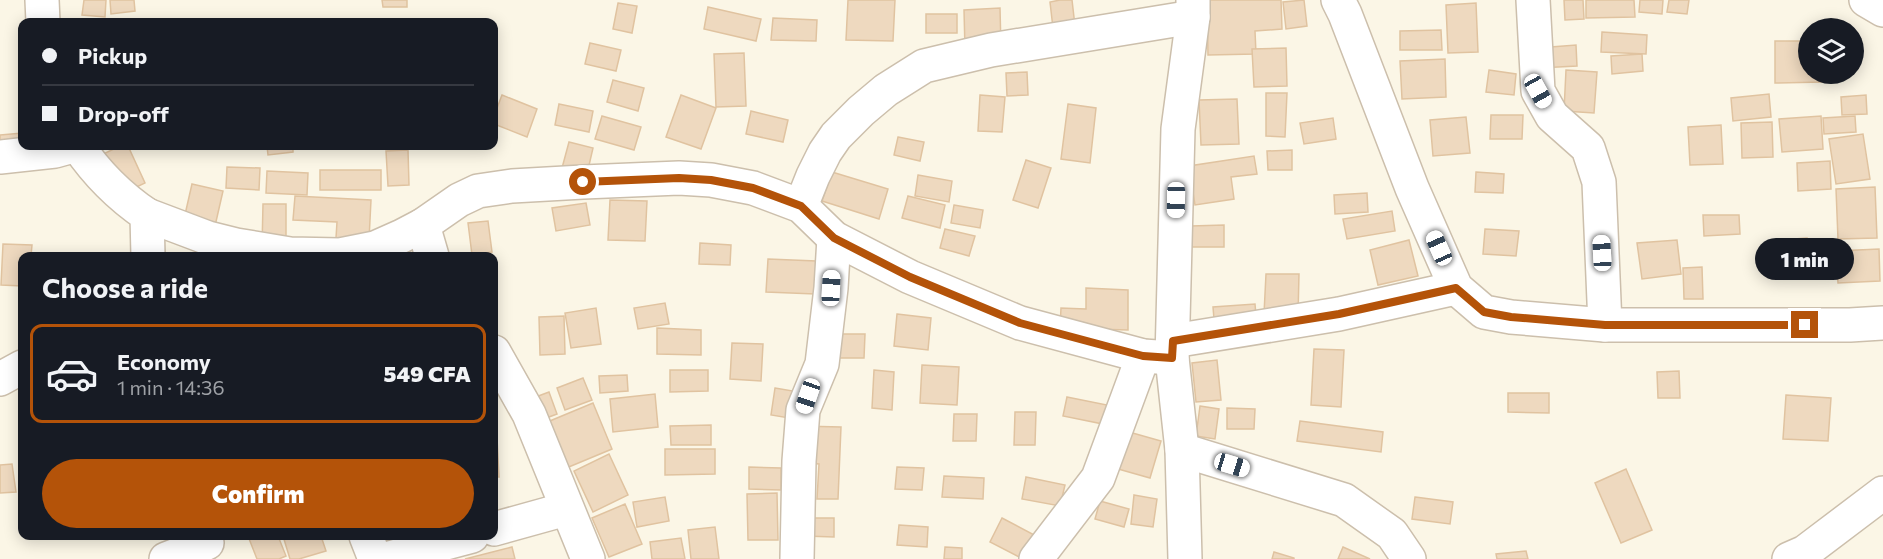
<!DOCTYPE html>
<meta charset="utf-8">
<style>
:root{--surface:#171b24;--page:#242831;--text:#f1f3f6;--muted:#9ea1a6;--line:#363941;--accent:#b45309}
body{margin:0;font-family:Commissioner,sans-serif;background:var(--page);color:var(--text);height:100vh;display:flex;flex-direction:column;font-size:22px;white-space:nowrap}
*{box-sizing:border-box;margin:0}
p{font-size:20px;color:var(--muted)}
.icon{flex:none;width:33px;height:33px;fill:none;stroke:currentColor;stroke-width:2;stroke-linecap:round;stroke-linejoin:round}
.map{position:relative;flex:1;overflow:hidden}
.panel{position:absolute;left:18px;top:252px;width:480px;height:288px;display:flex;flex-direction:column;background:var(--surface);border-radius:12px;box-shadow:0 3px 15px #0003}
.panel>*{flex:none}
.guide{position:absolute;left:18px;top:18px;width:480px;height:132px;border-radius:12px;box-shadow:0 3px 15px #0003;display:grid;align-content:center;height:132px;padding:0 24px;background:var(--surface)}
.fabs{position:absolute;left:1798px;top:18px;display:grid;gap:12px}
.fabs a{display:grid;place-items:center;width:66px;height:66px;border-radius:50%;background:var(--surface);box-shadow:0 3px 15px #0003;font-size:30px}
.end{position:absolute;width:27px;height:27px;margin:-14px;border:8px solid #b45309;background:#fff;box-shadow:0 0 0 3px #fff}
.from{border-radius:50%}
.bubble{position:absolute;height:42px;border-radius:21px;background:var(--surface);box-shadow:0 3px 15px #0003;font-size:20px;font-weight:800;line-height:42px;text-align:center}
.car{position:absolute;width:18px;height:36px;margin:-18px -9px;border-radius:8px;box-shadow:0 0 4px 2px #0007;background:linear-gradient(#fff 24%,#345 0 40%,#fff 0 76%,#345 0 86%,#fff 0)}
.guide b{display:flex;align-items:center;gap:21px;height:57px;font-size:22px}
.guide b+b{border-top:2px solid var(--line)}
.guide i{width:15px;height:15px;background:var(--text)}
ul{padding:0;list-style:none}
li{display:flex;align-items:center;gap:18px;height:99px;margin:0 12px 9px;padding:0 12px;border:3px solid transparent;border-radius:12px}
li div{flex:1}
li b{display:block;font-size:22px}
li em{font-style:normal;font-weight:800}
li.on{border-color:var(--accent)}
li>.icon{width:54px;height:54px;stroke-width:1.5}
h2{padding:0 24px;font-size:27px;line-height:72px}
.cta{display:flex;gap:12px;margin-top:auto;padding:12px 24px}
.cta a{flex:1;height:69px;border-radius:36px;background:var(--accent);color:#fff;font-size:24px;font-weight:800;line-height:69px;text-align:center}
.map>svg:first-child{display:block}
.building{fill:#eed9bf;stroke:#e0c3a0;stroke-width:1.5}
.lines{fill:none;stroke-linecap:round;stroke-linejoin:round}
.minor-casing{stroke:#ccbfac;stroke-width:36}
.minor{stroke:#fff;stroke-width:33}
.route{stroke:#b45309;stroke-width:8}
</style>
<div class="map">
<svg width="1883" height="559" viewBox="0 0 1883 559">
<rect width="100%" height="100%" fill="#fbf6e6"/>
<g class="building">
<path d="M84,0H106L105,17L82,15Z"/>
<path d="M110,0H134L135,11L111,14Z"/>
<path d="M382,0H407V7H383Z"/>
<path d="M848,0H895L893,41L846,40Z"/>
<path d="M1060,0H1072L1075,26L1053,28L1050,2Z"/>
<path d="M1207,0H1281L1282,29L1255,31L1256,54L1208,55Z"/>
<path d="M1304,0L1307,26L1286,29L1283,2Z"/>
<path d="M1564,0H1583L1584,19L1565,20Z"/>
<path d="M1586,0H1634L1635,17L1586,18Z"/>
<path d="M1640,0H1663L1662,14L1639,12Z"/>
<path d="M1669,0H1689L1687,14L1667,12Z"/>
<path d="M618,3L637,6L632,33L613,29Z"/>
<path d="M1476,3L1478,52L1448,53L1446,5Z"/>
<path d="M708,7L761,19L756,41L704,29Z"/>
<path d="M1000,8L1001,48L965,49L964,10Z"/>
<rect x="926" y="14" width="31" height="19"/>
<path d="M773,18L817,20L816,41L771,40Z"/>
<path d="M1441,30L1442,50H1400V31Z"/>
<path d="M1602,32L1647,35L1646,54L1601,52Z"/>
<path d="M1775,41H1809V74H1822V82L1775,83Z"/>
<path d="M590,43L621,50L616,71L585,64Z"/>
<path d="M1576,45L1577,66L1539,68L1538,48Z"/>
<path d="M1286,48L1287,86L1254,87L1252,49Z"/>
<path d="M744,53L746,106L716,107L714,54Z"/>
<path d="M1642,54L1643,71L1612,74L1611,56Z"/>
<path d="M1445,59L1446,97L1402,99L1400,61Z"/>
<path d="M1489,70L1516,74L1514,95L1486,92Z"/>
<path d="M1566,70L1597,72L1594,113L1564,111Z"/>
<path d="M1027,72L1028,95L1007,96L1006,73Z"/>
<path d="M613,80L644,88L638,111L607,102Z"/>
<path d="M1266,93H1287L1285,137L1266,136Z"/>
<path d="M1769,94L1771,117L1733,121L1731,98Z"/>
<path d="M502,95L537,109L527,137L494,124V116Z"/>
<path d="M681,95L716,108L701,149L666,137Z"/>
<path d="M980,95L1005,97L1002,132L978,131Z"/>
<path d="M1866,95L1867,114L1842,115L1841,97Z"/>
<path d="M1237,99L1239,144L1201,145L1199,100Z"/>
<path d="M559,104L593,111L589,132L555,125Z"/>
<path d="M1068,104L1096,108L1090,163L1061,159Z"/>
<path d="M751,111L788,120L783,142L746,134Z"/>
<path d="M1491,115H1523L1522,139H1490Z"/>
<path d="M602,116L641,127L634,150L595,139Z"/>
<path d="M1821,116L1823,149L1782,152L1779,119Z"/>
<path d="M1855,116L1856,132L1824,134L1823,118Z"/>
<path d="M1466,117L1470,153L1433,156L1430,120Z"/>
<path d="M1333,118L1336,139L1304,144L1300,123Z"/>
<path d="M1772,122L1773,157L1742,158L1741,123Z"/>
<path d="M1721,125L1723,164L1690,165L1688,127Z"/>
<path d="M22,133V146L0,157V135Z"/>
<path d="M1863,134L1870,179L1836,184L1829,139Z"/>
<path d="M898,137L924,142L920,161L894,155Z"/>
<path d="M569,142L593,148L587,174L562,168Z"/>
<path d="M120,146H128L145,183L118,196L99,156Z"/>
<path d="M267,146H293V152L268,155Z"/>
<path d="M408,150L409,185L388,186L386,151Z"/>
<path d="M1292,150V170H1268L1267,151Z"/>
<path d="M1254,156L1257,174L1231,177L1234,199L1195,205L1189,166Z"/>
<path d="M1026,160L1051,168L1038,208L1013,200Z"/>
<path d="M1830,161L1831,189L1798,191L1797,163Z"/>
<path d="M227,167L260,168L259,190L226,188Z"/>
<rect x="320" y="170" width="61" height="20"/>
<path d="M267,171L308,173L307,195L266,193Z"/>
<path d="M832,172L888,189L879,219L822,201Z"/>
<path d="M1476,172L1504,174L1503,193L1475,192Z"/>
<path d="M918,175L952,181L949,202L915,196Z"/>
<path d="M192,184L223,191L215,226L184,219Z"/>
<path d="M1875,187L1877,238L1838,239L1836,189Z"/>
<path d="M1367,193L1368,212L1335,214L1334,195Z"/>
<path d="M295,196L371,200L369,240L336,238L337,222L293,220Z"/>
<path d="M908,196L945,205L940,228L902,218Z"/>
<path d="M610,200L647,201L645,241L608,240Z"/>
<path d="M586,203L590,225L556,231L552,208Z"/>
<path d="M263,204H286V247H262Z"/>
<path d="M954,205L983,210L980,228L951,223Z"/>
<path d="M1392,211L1395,231L1347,239L1343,219Z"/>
<path d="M1703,215H1739L1740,234L1704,236Z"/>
<path d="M488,221L492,252L472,255L468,223Z"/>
<path d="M1224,225V247H1191V226Z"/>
<path d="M945,229L975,236L969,256L940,248Z"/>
<path d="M1485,229L1519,231L1516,256L1483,254Z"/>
<path d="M1807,238L1808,258L1781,259L1780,240Z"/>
<path d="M1409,240L1418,276L1378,285L1370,250Z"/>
<path d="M1677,240L1681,274L1642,279L1637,243Z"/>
<path d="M700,243L731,245L730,265L699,264Z"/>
<path d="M3,244L32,245L31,256H22V286L1,285Z"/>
<path d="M1879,249L1880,281L1838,283L1836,251Z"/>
<path d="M768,259L816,261L815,294L766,292Z"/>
<path d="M1702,267L1703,299H1684L1683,268Z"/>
<path d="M1266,274H1299L1298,315L1264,314Z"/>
<path d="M1086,288L1128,290V330L1060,328L1061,308L1086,309Z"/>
<path d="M665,303L669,324L638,329L634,308Z"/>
<path d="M1255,304L1257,327L1215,331L1213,307Z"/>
<path d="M596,308L601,344L571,348L565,313Z"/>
<path d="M897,314L931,318L928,350L894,346Z"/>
<path d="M564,316L565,354L540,355L539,317Z"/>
<path d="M657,328L701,330V355L657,354Z"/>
<path d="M822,334H865L864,358H822Z"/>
<path d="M732,343L763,344L761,381L730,379Z"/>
<path d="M1314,349L1344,350L1341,407L1311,405Z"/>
<path d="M1217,360L1221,400L1196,402L1192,363Z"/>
<path d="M922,365L959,367L957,405L920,403Z"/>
<path d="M670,370H708V391L670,392Z"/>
<path d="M874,370L894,372L892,410L872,408Z"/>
<path d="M1679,371L1680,398H1658L1657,372Z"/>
<path d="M627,375L628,391L600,393L599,376Z"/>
<path d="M583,378L592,400L565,410L557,388Z"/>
<path d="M775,388L793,391L789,418L771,415Z"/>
<path d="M549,392L557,414L533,423L525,401Z"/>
<path d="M1508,393H1549V413L1508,412Z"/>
<path d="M655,394L658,427L613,432L610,399Z"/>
<path d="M1786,395L1831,398L1828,441L1783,439Z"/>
<path d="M1067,397L1107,405L1103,424L1063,416Z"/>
<path d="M593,403L612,449L564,469L545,423Z"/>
<path d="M1200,406L1219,409L1215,439L1196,436Z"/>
<path d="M1227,408L1255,409L1254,429H1227Z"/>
<path d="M1015,412H1036L1035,445H1014Z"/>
<path d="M954,414H977L976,441H953Z"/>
<path d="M1300,421L1383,432L1381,452L1297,441Z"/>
<path d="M711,425V445H671L670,426Z"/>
<path d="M799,426L841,427L838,499H817L819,464L798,462Z"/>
<path d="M1122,430L1161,441L1150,478L1111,467Z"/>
<path d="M494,438H497L499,477H494Z"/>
<path d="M665,449H715V474L665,475Z"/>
<path d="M609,454L628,495L593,512L574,471Z"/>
<path d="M12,464L16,492L0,493V465Z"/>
<path d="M749,467L781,468V490L749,489Z"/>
<path d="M897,467L924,468L922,490L895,489Z"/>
<path d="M1626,469L1652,530L1621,543L1595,483Z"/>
<path d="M944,476L984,478L983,499L942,497Z"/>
<path d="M1026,477L1065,485L1060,506L1022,499Z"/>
<path d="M777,493L778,540H748L747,494Z"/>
<path d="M1134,495L1157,499L1153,527L1131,524Z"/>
<path d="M665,497L669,521L637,527L633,502Z"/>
<path d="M1415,497L1453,502L1450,524L1412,519Z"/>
<path d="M1100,501L1129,509L1124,527L1095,519Z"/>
<path d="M625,504L642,544L609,557L592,518Z"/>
<path d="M806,518H834V537L805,536Z"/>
<path d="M1002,518L1038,537L1023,559L990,542Z"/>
<path d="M899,525L928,527L927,547L897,545Z"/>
<path d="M715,527L719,559H691L688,530Z"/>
<path d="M248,536H278L286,556L279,559H257Z"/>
<path d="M283,536H321L326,551L299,559H290Z"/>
<path d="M681,538L685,559H652L650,542Z"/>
<path d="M512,547L515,559H465Z"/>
<path d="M945,547L962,548V559H944Z"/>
<path d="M1343,547L1370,559H1338Z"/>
<path d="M1526,551L1528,559H1497L1496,554Z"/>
<path d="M1274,552L1294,558V559H1272Z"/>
</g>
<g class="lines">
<defs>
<g id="minor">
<path d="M42,0L43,22"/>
<path d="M1338,0L1345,14L1412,188L1456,288L1484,312L1511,317L1605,325H1850L1883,323"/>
<path d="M1533,0L1538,91L1552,116L1588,148L1599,182L1605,325"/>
<path d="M1866,0L1883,10"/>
<path d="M78,146C97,174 119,196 147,215L148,256"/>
<path d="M0,157L55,151L73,146"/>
<path d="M801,206L813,176L825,152L836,136L861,111L886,90L924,66L991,50L1193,17"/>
<path d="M147,215L208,238L236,245L290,254L340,255L375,248L402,236L423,225L459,200L478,191L512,186L583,182L679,178L711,180L753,188L801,206L834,238L910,277L1020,323L1143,356L1172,358"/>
<path d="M423,225L432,256"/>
<path d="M1173,341L1339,314L1456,288"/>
<path d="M494,352L529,414L588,559"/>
<path d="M0,379L22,367"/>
<path d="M1182,450L1344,500L1392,534L1409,559"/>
<path d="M494,529L566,509"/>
<path d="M366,536L375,559"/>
<path d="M166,559L207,543L206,536"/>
<path d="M386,559L472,536"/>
<path d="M797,559L799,461L803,410L822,364L831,288L834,238"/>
<path d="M1036,559L1098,478L1143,356"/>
<path d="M1185,559L1182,450L1172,358L1178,129L1193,17V0"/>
<path d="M1789,559L1805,552L1883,493"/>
</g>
</defs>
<use href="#minor" class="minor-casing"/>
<use href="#minor" class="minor"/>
</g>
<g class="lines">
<path class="route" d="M583,182L679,178L711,180L753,188L801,206L834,238L910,277L1020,323L1143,356L1172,358L1173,341L1339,314L1456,288L1484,312L1511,317L1605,325H1805"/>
</g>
</svg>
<div class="fabs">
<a><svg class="icon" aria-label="layers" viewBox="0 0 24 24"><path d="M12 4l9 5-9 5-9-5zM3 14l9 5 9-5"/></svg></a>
</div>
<i class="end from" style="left:583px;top:182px"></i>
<i class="end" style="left:1805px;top:325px"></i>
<div class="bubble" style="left:1755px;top:238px;width:99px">1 min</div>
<i class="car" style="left:1538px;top:91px;rotate:151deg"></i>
<i class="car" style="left:1176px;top:200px;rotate:181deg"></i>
<i class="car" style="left:1439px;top:248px;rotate:336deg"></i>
<i class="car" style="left:1602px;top:253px;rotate:357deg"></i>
<i class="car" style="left:831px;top:288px;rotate:3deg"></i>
<i class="car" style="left:808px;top:396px;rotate:199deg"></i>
<i class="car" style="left:1232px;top:465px;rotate:107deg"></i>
<div class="guide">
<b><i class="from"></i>Pickup</b>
<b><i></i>Drop-off</b>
</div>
<section class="panel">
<h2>Choose a ride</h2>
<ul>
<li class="on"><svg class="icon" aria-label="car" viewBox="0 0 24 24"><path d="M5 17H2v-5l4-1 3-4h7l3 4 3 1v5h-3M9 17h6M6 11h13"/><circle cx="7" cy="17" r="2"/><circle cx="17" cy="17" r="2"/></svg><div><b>Economy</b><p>1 min · 14:36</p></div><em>549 CFA</em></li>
</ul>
<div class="cta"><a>Confirm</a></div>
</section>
</div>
